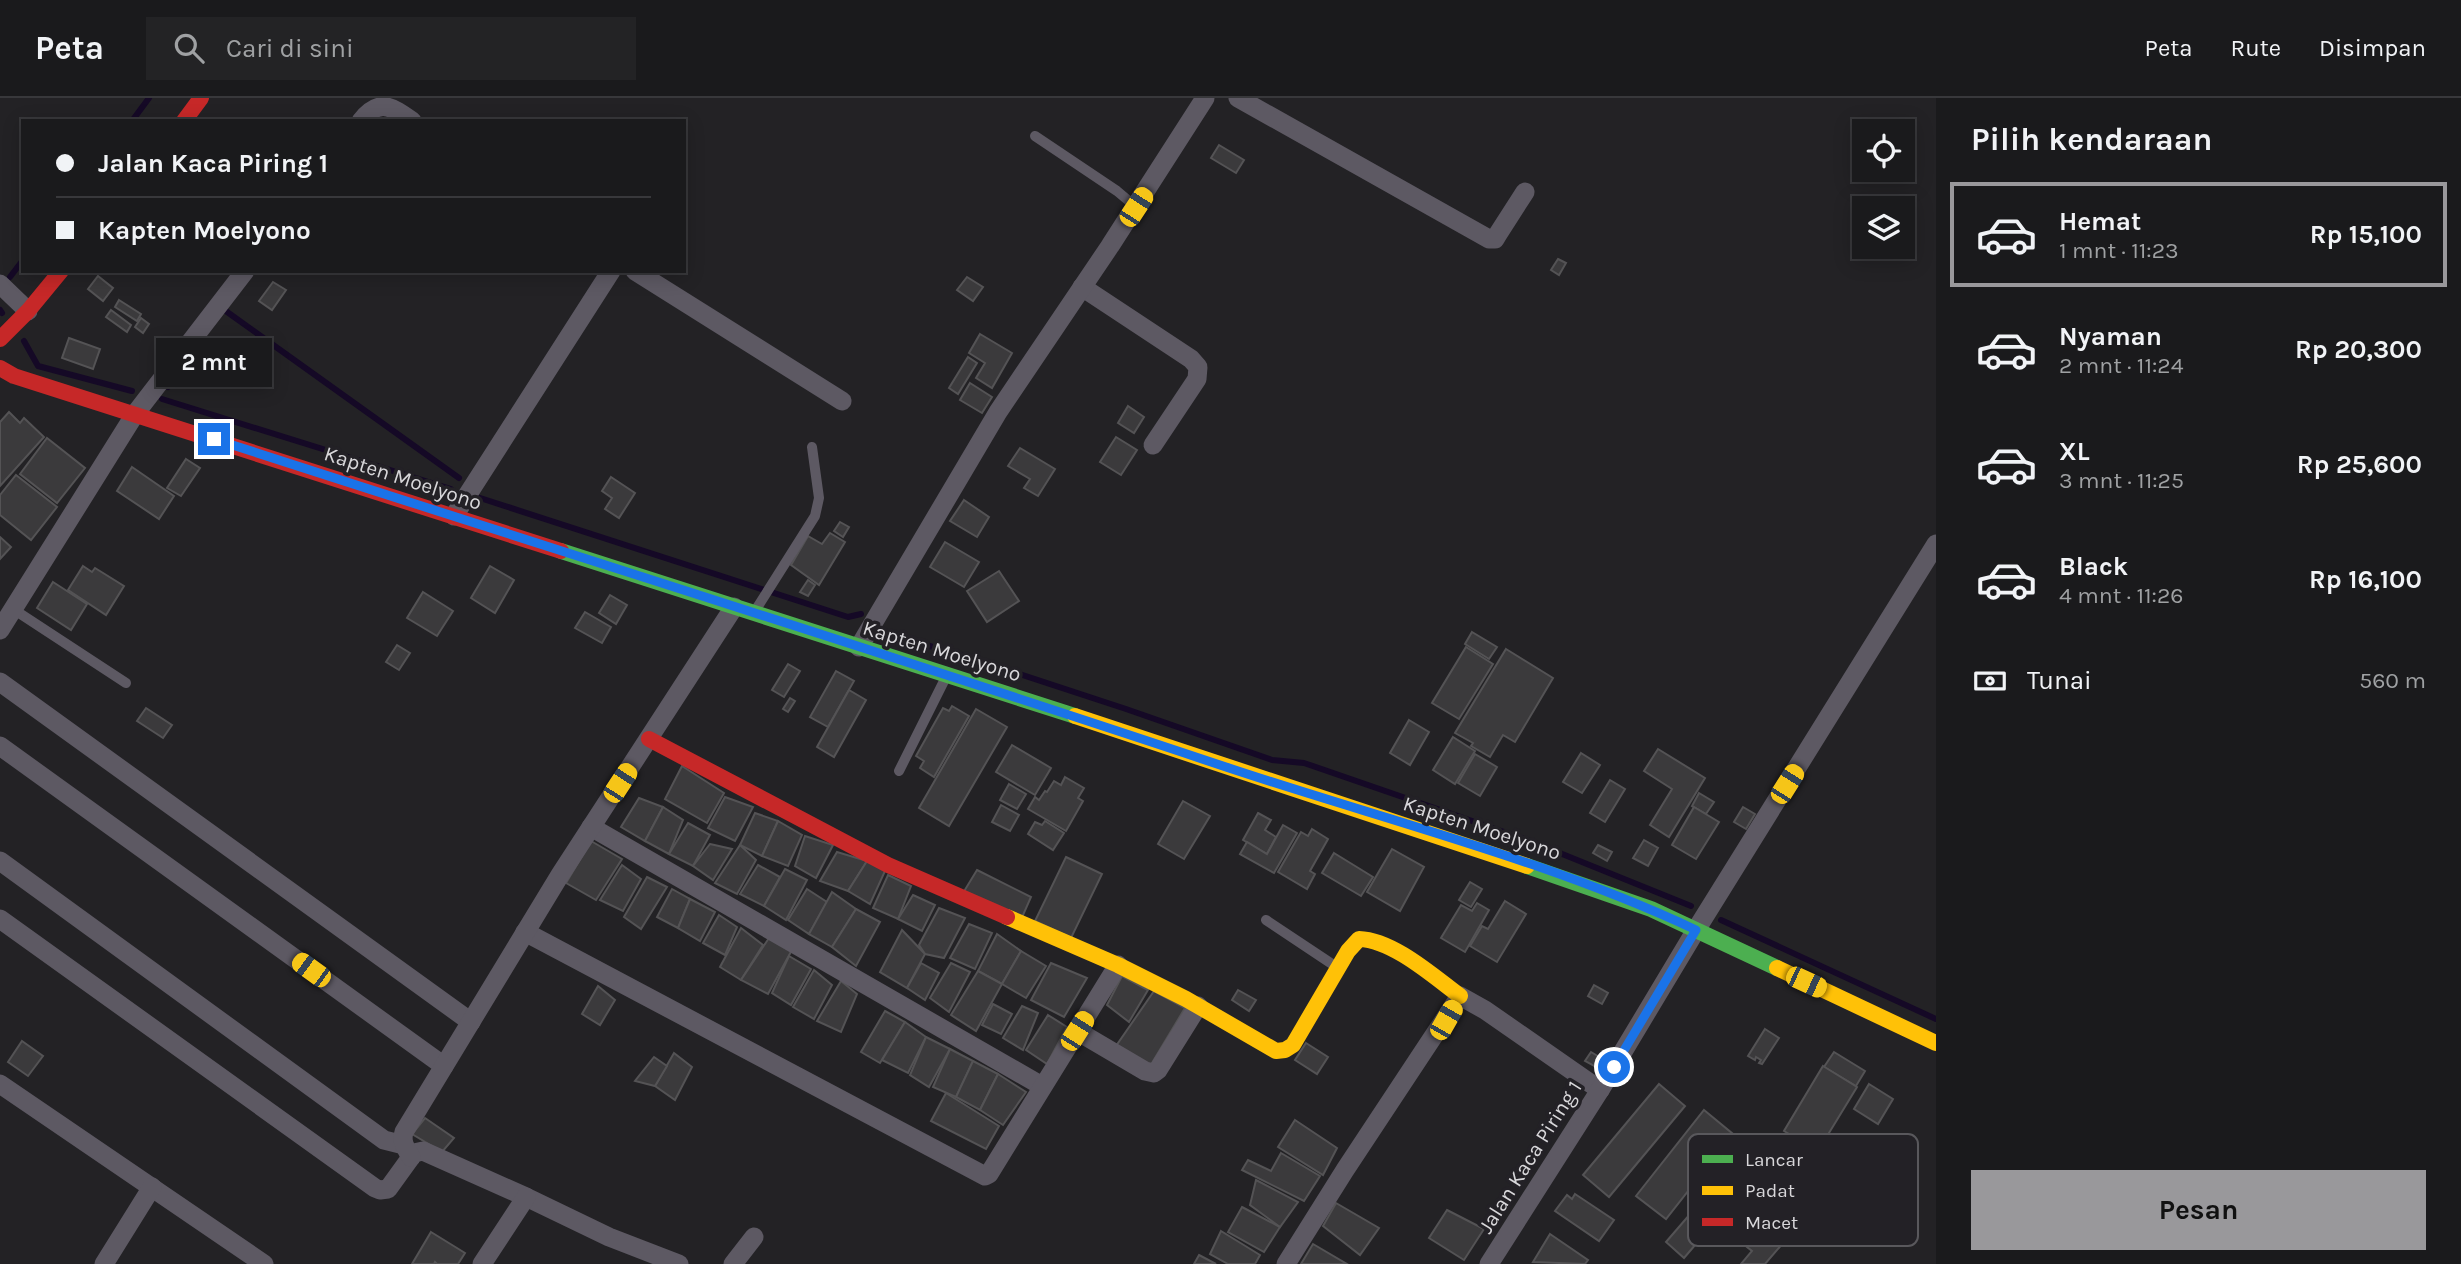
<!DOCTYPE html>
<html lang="id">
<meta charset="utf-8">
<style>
:root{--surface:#1a1a1c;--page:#232325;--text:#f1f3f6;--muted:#9fa1a3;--line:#38383b;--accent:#99989b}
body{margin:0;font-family:Karla,sans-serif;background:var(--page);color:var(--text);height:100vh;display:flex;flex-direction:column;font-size:26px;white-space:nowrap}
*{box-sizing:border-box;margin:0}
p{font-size:23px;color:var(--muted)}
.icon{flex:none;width:38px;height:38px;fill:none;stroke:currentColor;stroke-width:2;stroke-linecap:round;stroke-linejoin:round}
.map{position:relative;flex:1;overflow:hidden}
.details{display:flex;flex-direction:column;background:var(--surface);width:525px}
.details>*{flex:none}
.hud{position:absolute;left:21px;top:21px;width:665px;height:154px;border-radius:0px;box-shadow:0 4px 18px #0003,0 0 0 2px var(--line);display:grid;align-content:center;height:154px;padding:0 35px;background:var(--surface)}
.buttons{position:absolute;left:1852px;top:21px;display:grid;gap:14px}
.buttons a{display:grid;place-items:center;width:63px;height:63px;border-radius:0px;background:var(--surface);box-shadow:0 4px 18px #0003,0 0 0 2px var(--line);font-size:35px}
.end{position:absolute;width:32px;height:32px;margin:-16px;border:9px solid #1a73e8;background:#fff;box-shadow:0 0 0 4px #fff}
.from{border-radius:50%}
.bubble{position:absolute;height:49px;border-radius:0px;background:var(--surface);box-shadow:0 4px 18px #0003,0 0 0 2px var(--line);font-size:23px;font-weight:700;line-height:49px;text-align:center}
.car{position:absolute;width:21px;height:42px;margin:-21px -10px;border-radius:9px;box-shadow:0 0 5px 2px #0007;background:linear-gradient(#f5c518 24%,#345 0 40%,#f5c518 0 76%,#345 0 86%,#f5c518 0)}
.hud b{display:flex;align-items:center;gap:24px;height:66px;font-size:26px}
.hud b+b{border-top:2px solid var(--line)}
.hud i{width:18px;height:18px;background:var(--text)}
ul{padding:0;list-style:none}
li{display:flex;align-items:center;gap:21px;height:105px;margin:0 14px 10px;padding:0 21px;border:4px solid transparent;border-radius:0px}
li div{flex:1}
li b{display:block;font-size:26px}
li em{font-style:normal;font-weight:700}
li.on{border-color:var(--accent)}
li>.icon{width:63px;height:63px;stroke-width:1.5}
h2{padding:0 35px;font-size:32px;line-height:84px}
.pay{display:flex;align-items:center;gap:18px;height:77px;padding:0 35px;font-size:26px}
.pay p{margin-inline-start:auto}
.button{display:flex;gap:14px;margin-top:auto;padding:14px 35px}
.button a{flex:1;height:80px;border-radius:0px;background:var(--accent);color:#111;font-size:28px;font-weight:700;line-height:80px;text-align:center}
header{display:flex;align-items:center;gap:42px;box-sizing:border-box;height:98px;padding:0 35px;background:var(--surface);border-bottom:2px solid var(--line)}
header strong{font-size:33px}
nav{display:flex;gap:38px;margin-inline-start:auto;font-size:24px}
.search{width:490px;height:63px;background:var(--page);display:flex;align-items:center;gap:18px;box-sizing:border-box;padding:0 24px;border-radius:0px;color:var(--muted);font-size:26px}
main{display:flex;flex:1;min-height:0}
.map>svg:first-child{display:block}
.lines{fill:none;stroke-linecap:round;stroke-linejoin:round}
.stream{stroke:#150926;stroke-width:6}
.building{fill:#3b3a3c;stroke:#545355;stroke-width:2}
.lane{stroke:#5d5963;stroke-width:10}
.street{stroke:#5d5963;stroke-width:19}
.fast{stroke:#4caf50;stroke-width:16}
.slow{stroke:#ffc107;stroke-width:16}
.jam{stroke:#c62828;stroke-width:16}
.route{stroke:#1a73e8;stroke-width:9}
.labels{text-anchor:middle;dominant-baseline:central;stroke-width:7;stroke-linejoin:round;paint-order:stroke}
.street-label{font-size:21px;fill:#d8d7da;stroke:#232126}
.key{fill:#232126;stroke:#59585c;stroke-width:2}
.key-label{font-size:19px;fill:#d8d7da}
</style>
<header>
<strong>Peta</strong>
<div class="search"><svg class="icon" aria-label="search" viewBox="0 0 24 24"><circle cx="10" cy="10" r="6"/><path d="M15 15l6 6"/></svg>Cari di sini</div>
<nav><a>Peta</a><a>Rute</a><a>Disimpan</a></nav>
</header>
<main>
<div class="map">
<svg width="1936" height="1166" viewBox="0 0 1936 1166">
<rect width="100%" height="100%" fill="#232225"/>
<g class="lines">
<g class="stream">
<path d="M132,23L149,0"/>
<path d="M10,179L23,162"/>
<path d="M0,212L2,215"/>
<path d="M221,213L223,211L459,380"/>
<path d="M24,243L38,268L132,293"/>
<path d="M168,289L177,276"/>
<path d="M162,301L451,391"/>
<path d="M477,399L848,519L861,516"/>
<path d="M881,534L971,560L1126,611L1272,662L1304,665L1530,743L1691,808"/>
<path d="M1721,822L1936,921"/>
</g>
</g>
<g class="building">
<path d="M1219,47L1244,62L1236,75L1211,60Z"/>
<path d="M1558,161L1566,165L1559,177L1551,172Z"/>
<path d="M98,178L113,190L103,203L88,191Z"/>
<path d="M967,179L983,189L973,203L957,192Z"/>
<path d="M273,184L286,192L272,212L259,203Z"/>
<path d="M119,202L141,216L137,223L115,209Z"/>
<path d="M111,212L131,227L127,234L106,219Z"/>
<path d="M141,220L149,226L143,235L135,229Z"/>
<path d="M980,236L1012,255L992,290L976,280L985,265L969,255Z"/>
<path d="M69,240L100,251L93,271L62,260Z"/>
<path d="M968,259L977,265L958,296L949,290Z"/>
<path d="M970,285L992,299L982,315L960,302Z"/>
<path d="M1128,308L1144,319L1134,335L1118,325Z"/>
<path d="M9,314L20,325L24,320L44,339L0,388V324Z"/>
<path d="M1116,339L1137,352L1121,377L1100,364Z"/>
<path d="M47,340L85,370L57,405L20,376Z"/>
<path d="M1020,350L1055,371L1038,398L1024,390L1030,381L1008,368Z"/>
<path d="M186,361L200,370L181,398L167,390Z"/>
<path d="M132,369L174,398L159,421L117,393Z"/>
<path d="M16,377L57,409L31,442L0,417V397Z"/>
<path d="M611,379L635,395L619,420L605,411L612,400L602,393Z"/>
<path d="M964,402L989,419L977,439L950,423Z"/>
<path d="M840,424L849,429L843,439L834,433Z"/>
<path d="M830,435L845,444L819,487L791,467L808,438L822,446Z"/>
<path d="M0,439L11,449L0,461Z"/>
<path d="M945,444L979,464L964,489L930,469Z"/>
<path d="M83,468L92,474L95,470L124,488L106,517L68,492Z"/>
<path d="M490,468L514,482L495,515L471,500Z"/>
<path d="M999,473L1019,503L987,524L967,493Z"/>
<path d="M808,482L815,487L808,498L800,494Z"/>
<path d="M53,484L87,506L71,532L37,510Z"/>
<path d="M423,494L453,513L437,538L407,520Z"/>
<path d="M610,497L627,507L616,526L599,515Z"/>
<path d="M585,514L611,529L602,545L575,530Z"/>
<path d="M1472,534L1497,549L1489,561L1465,546Z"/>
<path d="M397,547L410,555L399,572L386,564Z"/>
<path d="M1466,549L1493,566L1459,621L1432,605Z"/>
<path d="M1506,551L1553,580L1515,644L1503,637L1490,659L1471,648L1473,645L1455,635Z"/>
<path d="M788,566L800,573L784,599L772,592Z"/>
<path d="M836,573L854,583L828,629L810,619Z"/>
<path d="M849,592L866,602L834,659L817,649Z"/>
<path d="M790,600L795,603L788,614L783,611Z"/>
<path d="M952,608L969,618L934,679L920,670L924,663L916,658L943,610L949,613Z"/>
<path d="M146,610L172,627L163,640L137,623Z"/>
<path d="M976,611L1007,629L949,728L919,710Z"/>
<path d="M1409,622L1429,634L1410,667L1390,655Z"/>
<path d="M1453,639L1475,653L1455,686L1433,672Z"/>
<path d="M1012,647L1051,670L1035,697L996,674Z"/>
<path d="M1658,651L1705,680L1669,739L1650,727L1672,691L1644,673Z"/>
<path d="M1581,655L1600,667L1582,695L1563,684Z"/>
<path d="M1475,656L1497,669L1480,698L1458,685Z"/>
<path d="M682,668L724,695L707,725L665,701Z"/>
<path d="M1065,679L1084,690L1078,700L1083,703L1066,733L1028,711L1035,699L1039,702L1045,693L1047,694L1054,683L1061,687Z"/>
<path d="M1610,682L1625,691L1605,724L1590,715Z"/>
<path d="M1009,686L1026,696L1017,711L1000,702Z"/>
<path d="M1699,695L1714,704L1706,716L1692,708Z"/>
<path d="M725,699L753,709L735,743L708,730Z"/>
<path d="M639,700L663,709L645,743L621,729Z"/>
<path d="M1183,703L1210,718L1184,761L1158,746Z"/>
<path d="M1001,707L1019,717L1010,733L992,724Z"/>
<path d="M663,709L683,722L669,756L645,743Z"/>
<path d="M1694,709L1719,724L1696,761L1672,747Z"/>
<path d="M1743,709L1755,716L1746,731L1734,724Z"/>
<path d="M755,715L778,723L762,758L740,747Z"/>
<path d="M1258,715L1271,722L1265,732L1276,739L1267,756L1243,742Z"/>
<path d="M778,723L802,737L788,768L762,758Z"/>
<path d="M1045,723L1064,735L1053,752L1028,736L1035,724L1042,727Z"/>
<path d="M688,725L710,737L693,768L669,756Z"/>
<path d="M1283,727L1297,735L1274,775L1240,756L1247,744L1267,756Z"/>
<path d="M1312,731L1328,741L1310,773L1315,776L1307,791L1278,774L1301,734L1308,738Z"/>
<path d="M805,738L833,747L816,780L795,768Z"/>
<path d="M1644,742L1658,750L1648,768L1633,760Z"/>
<path d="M591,743L622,761L596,802L566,785Z"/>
<path d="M710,746L732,751L713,782L693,768Z"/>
<path d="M740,747L756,762L737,796L715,785Z"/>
<path d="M1598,747L1612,754L1607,763L1593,755Z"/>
<path d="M1392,751L1424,769L1400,813L1367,794Z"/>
<path d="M837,754L867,763L848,793L820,783Z"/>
<path d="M1334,755L1373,779L1361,798L1322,775Z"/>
<path d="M1066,759L1102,776L1071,840L1035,823Z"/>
<path d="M867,763L885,773L870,806L848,793Z"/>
<path d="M622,767L641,781L623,813L600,802Z"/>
<path d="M758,767L780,779L764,808L740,796Z"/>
<path d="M785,771L807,782L786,822L764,808Z"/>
<path d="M977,772L1031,799L1020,824L963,795Z"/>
<path d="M888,777L911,788L898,821L873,810Z"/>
<path d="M647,779L667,789L641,831L624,819Z"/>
<path d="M1470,784L1482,791L1471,809L1459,802Z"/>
<path d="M672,791L690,801L678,830L657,819Z"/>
<path d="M807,791L827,804L809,836L788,822Z"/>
<path d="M832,794L856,811L832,849L809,836Z"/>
<path d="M913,797L935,807L922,833L898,821Z"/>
<path d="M690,801L715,814L700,843L678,830Z"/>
<path d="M1505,803L1526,816L1497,864L1470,848L1482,828L1488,831Z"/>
<path d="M1477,805L1489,812L1465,854L1441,840L1461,807L1472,813Z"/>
<path d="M939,810L965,820L944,860L925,856L919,847Z"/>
<path d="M856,811L880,824L856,868L832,849Z"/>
<path d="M719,817L737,829L725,857L703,845Z"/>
<path d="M969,826L992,835L975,871L950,860Z"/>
<path d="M741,830L763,847L741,882L720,869Z"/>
<path d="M902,832L925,856L907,890L880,874Z"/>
<path d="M997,836L1021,853L1002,886L978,873Z"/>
<path d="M771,837L793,850L768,896L741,882Z"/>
<path d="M1021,853L1046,868L1026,900L1002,886Z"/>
<path d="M789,858L811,871L791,907L772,895Z"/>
<path d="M921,865L939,875L925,902L907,890Z"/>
<path d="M951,865L970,874L949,914L930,900Z"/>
<path d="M1051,865L1087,880L1064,919L1031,902Z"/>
<path d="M814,872L832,887L814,921L793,909Z"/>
<path d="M978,873L1002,886L976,933L951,917Z"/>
<path d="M1122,878L1148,892L1129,924L1107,907Z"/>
<path d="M841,883L857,896L841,934L817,923Z"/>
<path d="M1594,887L1608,895L1602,906L1588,898Z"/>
<path d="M598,888L615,902L600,927L582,916Z"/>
<path d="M1238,892L1256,902L1249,913L1232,902Z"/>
<path d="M1154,893L1185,910L1149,970L1116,948Z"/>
<path d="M993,906L1012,916L1001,936L982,927Z"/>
<path d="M1022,908L1038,915L1023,952L1003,940Z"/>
<path d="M885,913L905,924L880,965L861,954Z"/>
<path d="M1048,917L1067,929L1047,966L1026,952Z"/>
<path d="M905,924L926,939L908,975L882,962Z"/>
<path d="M1765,931L1779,940L1762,966L1759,965L1761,962L1756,959L1755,962L1748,958Z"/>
<path d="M926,939L950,951L929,989L910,977Z"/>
<path d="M22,943L43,958L28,978L8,964Z"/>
<path d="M1306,945L1328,959L1317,976L1295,962Z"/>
<path d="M950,951L973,963L956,999L933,989Z"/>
<path d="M1591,954L1601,960L1596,969L1585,963Z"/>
<path d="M1834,954L1865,973L1856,988L1824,969Z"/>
<path d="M674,955L692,969L675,1002L655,988Z"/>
<path d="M654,959L667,968L655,988L635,983Z"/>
<path d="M973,963L998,976L980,1012L956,999Z"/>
<path d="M1823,968L1857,989L1818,1053L1784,1033Z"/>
<path d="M998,976L1026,994L1003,1027L980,1012Z"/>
<path d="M1659,986L1685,1008L1609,1099L1583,1077Z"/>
<path d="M1869,986L1893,1001L1878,1026L1854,1011Z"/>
<path d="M946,995L999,1028L986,1051L931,1023Z"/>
<path d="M1704,1012L1733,1036L1666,1121L1636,1098Z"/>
<path d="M425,1020L454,1040L442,1054L412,1036Z"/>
<path d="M1295,1022L1337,1050L1323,1077L1278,1049Z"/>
<path d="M1748,1049L1766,1064L1684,1160L1666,1144Z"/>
<path d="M1281,1055L1320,1078L1304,1103L1242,1072L1248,1062L1271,1073Z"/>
<path d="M1256,1082L1298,1104L1280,1129L1250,1107Z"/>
<path d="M1575,1096L1614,1122L1599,1143L1555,1113L1567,1097L1572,1101Z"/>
<path d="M1794,1104L1808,1116L1765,1166H1741L1752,1153L1747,1149L1756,1138L1761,1143Z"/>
<path d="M1336,1105L1379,1130L1360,1157L1323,1128Z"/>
<path d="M1242,1109L1280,1129L1264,1154L1228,1134Z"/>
<path d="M1447,1112L1484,1131L1464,1162L1429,1140Z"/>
<path d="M1221,1133L1260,1157L1255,1166H1228L1210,1156Z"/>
<path d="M431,1134L465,1155L458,1166H437L435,1164L434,1166H412Z"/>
<path d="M1550,1136L1588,1162L1585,1166L1533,1164Z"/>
<path d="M1313,1146L1347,1166H1301Z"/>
<path d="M1199,1157L1216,1166H1194Z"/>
</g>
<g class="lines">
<g class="lane">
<path d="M1035,38L1117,93L1136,109"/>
<path d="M13,511L126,585"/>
<path d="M755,513L815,418L819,400L812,349"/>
<path d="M899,673L947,577"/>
<path d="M1266,822L1335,868"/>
</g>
<g class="street">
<path d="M1238,0L1489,141H1495L1498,136L1525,94"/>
<path d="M361,23C379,0 391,8 412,23"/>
<path d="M635,173L842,303"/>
<path d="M0,186L28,213"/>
<path d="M1082,189L1191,261L1198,269L1197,281L1153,347"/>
<path d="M454,418L611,173"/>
<path d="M0,532L135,316L245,173"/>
<path d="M859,549L998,314L1110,148L1205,0"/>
<path d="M0,584L471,924"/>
<path d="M0,648L444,968"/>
<path d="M591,729L1042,988"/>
<path d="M0,763L384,1042L404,1047"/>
<path d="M0,821L375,1090L380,1092L388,1091L414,1055L423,1053L526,1099L609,1139L679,1166"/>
<path d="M525,834L985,1078L989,1076L1118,867"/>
<path d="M1077,933L1145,973L1154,975L1158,972L1198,908"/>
<path d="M0,986L264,1166"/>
<path d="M411,1059C406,1051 401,1044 404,1034L560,777L734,509"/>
<path d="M104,1166L152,1089"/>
<path d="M482,1166L526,1099"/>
<path d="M733,1166L754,1139"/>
<path d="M1286,1166L1345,1072L1460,898L1485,912L1600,992"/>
<path d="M1489,1166L1600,992L1696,832L1936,446"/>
</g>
<g class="fast">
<path d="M561,453L1075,618"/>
<path d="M1527,768L1651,811L1777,870"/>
</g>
<g class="slow">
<path d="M1075,618L1527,768"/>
<path d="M1007,819L1118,867L1186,901L1276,953L1285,952L1293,947L1348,853L1359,841C1393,842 1433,878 1460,898"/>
<path d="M1777,870L1936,945"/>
</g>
<g class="jam">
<path d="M184,23L201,0"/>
<path d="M0,241L28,213L61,173"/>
<path d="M0,270L14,278L561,453"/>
<path d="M649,641L888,767L1007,819"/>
</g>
</g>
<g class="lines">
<path class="route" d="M214,341C553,451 892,557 1229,670C1385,722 1547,762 1696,832L1614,969"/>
</g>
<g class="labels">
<g class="street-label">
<text transform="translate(403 380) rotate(18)">Kapten Moelyono</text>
<text transform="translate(942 553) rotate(17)">Kapten Moelyono</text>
<text transform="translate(1482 730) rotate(18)">Kapten Moelyono</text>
<text transform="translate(1530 1059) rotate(-58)">Jalan Kaca Piring 1</text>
</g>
</g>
<rect x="1688" y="1036" width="230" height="112" rx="10" class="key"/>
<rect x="1702" y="1057" width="31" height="8" fill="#4caf50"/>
<rect x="1702" y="1088" width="31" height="9" fill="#ffc107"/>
<rect x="1702" y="1120" width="31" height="8" fill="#c62828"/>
<g class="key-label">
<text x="1745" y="1068">Lancar</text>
<text x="1745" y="1099">Padat</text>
<text x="1745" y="1131">Macet</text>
</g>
</svg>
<div class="buttons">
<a><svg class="icon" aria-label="locate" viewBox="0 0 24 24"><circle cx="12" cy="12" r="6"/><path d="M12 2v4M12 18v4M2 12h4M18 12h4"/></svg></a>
<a><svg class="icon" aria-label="layers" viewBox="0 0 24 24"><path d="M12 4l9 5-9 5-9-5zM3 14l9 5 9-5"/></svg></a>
</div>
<i class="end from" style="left:1614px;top:969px"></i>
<i class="end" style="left:214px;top:341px"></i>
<div class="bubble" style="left:156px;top:240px;width:116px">2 mnt</div>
<i class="car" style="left:1136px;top:109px;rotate:33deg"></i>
<i class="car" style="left:620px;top:685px;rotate:33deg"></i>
<i class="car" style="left:1787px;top:686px;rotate:32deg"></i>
<i class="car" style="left:311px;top:872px;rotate:306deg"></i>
<i class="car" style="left:1806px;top:884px;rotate:115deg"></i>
<i class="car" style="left:1446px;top:922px;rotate:30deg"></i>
<i class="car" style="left:1077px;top:933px;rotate:32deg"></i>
<div class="hud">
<b><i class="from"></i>Jalan Kaca Piring 1</b>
<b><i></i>Kapten Moelyono</b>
</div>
</div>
<section class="details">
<h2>Pilih kendaraan</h2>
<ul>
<li class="on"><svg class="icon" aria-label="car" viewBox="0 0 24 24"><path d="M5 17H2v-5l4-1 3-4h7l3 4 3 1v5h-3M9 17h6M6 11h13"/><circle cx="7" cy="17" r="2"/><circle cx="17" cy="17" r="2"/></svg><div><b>Hemat</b><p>1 mnt · 11:23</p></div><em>Rp 15,100</em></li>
<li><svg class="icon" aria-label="car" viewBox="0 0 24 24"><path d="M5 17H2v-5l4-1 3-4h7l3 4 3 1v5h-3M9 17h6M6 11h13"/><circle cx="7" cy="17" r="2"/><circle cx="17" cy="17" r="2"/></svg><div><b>Nyaman</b><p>2 mnt · 11:24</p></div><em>Rp 20,300</em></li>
<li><svg class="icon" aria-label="car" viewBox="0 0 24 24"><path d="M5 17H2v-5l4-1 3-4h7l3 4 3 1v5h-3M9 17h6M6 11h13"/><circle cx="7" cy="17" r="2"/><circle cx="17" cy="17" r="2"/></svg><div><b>XL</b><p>3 mnt · 11:25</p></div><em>Rp 25,600</em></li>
<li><svg class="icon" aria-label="car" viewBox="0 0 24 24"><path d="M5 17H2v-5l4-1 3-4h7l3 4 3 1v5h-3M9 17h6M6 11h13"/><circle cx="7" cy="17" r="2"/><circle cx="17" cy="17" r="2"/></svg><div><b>Black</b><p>4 mnt · 11:26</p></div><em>Rp 16,100</em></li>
</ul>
<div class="pay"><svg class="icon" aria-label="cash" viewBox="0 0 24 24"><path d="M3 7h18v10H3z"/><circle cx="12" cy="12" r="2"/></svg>Tunai<p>560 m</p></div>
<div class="button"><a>Pesan</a></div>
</section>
</main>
